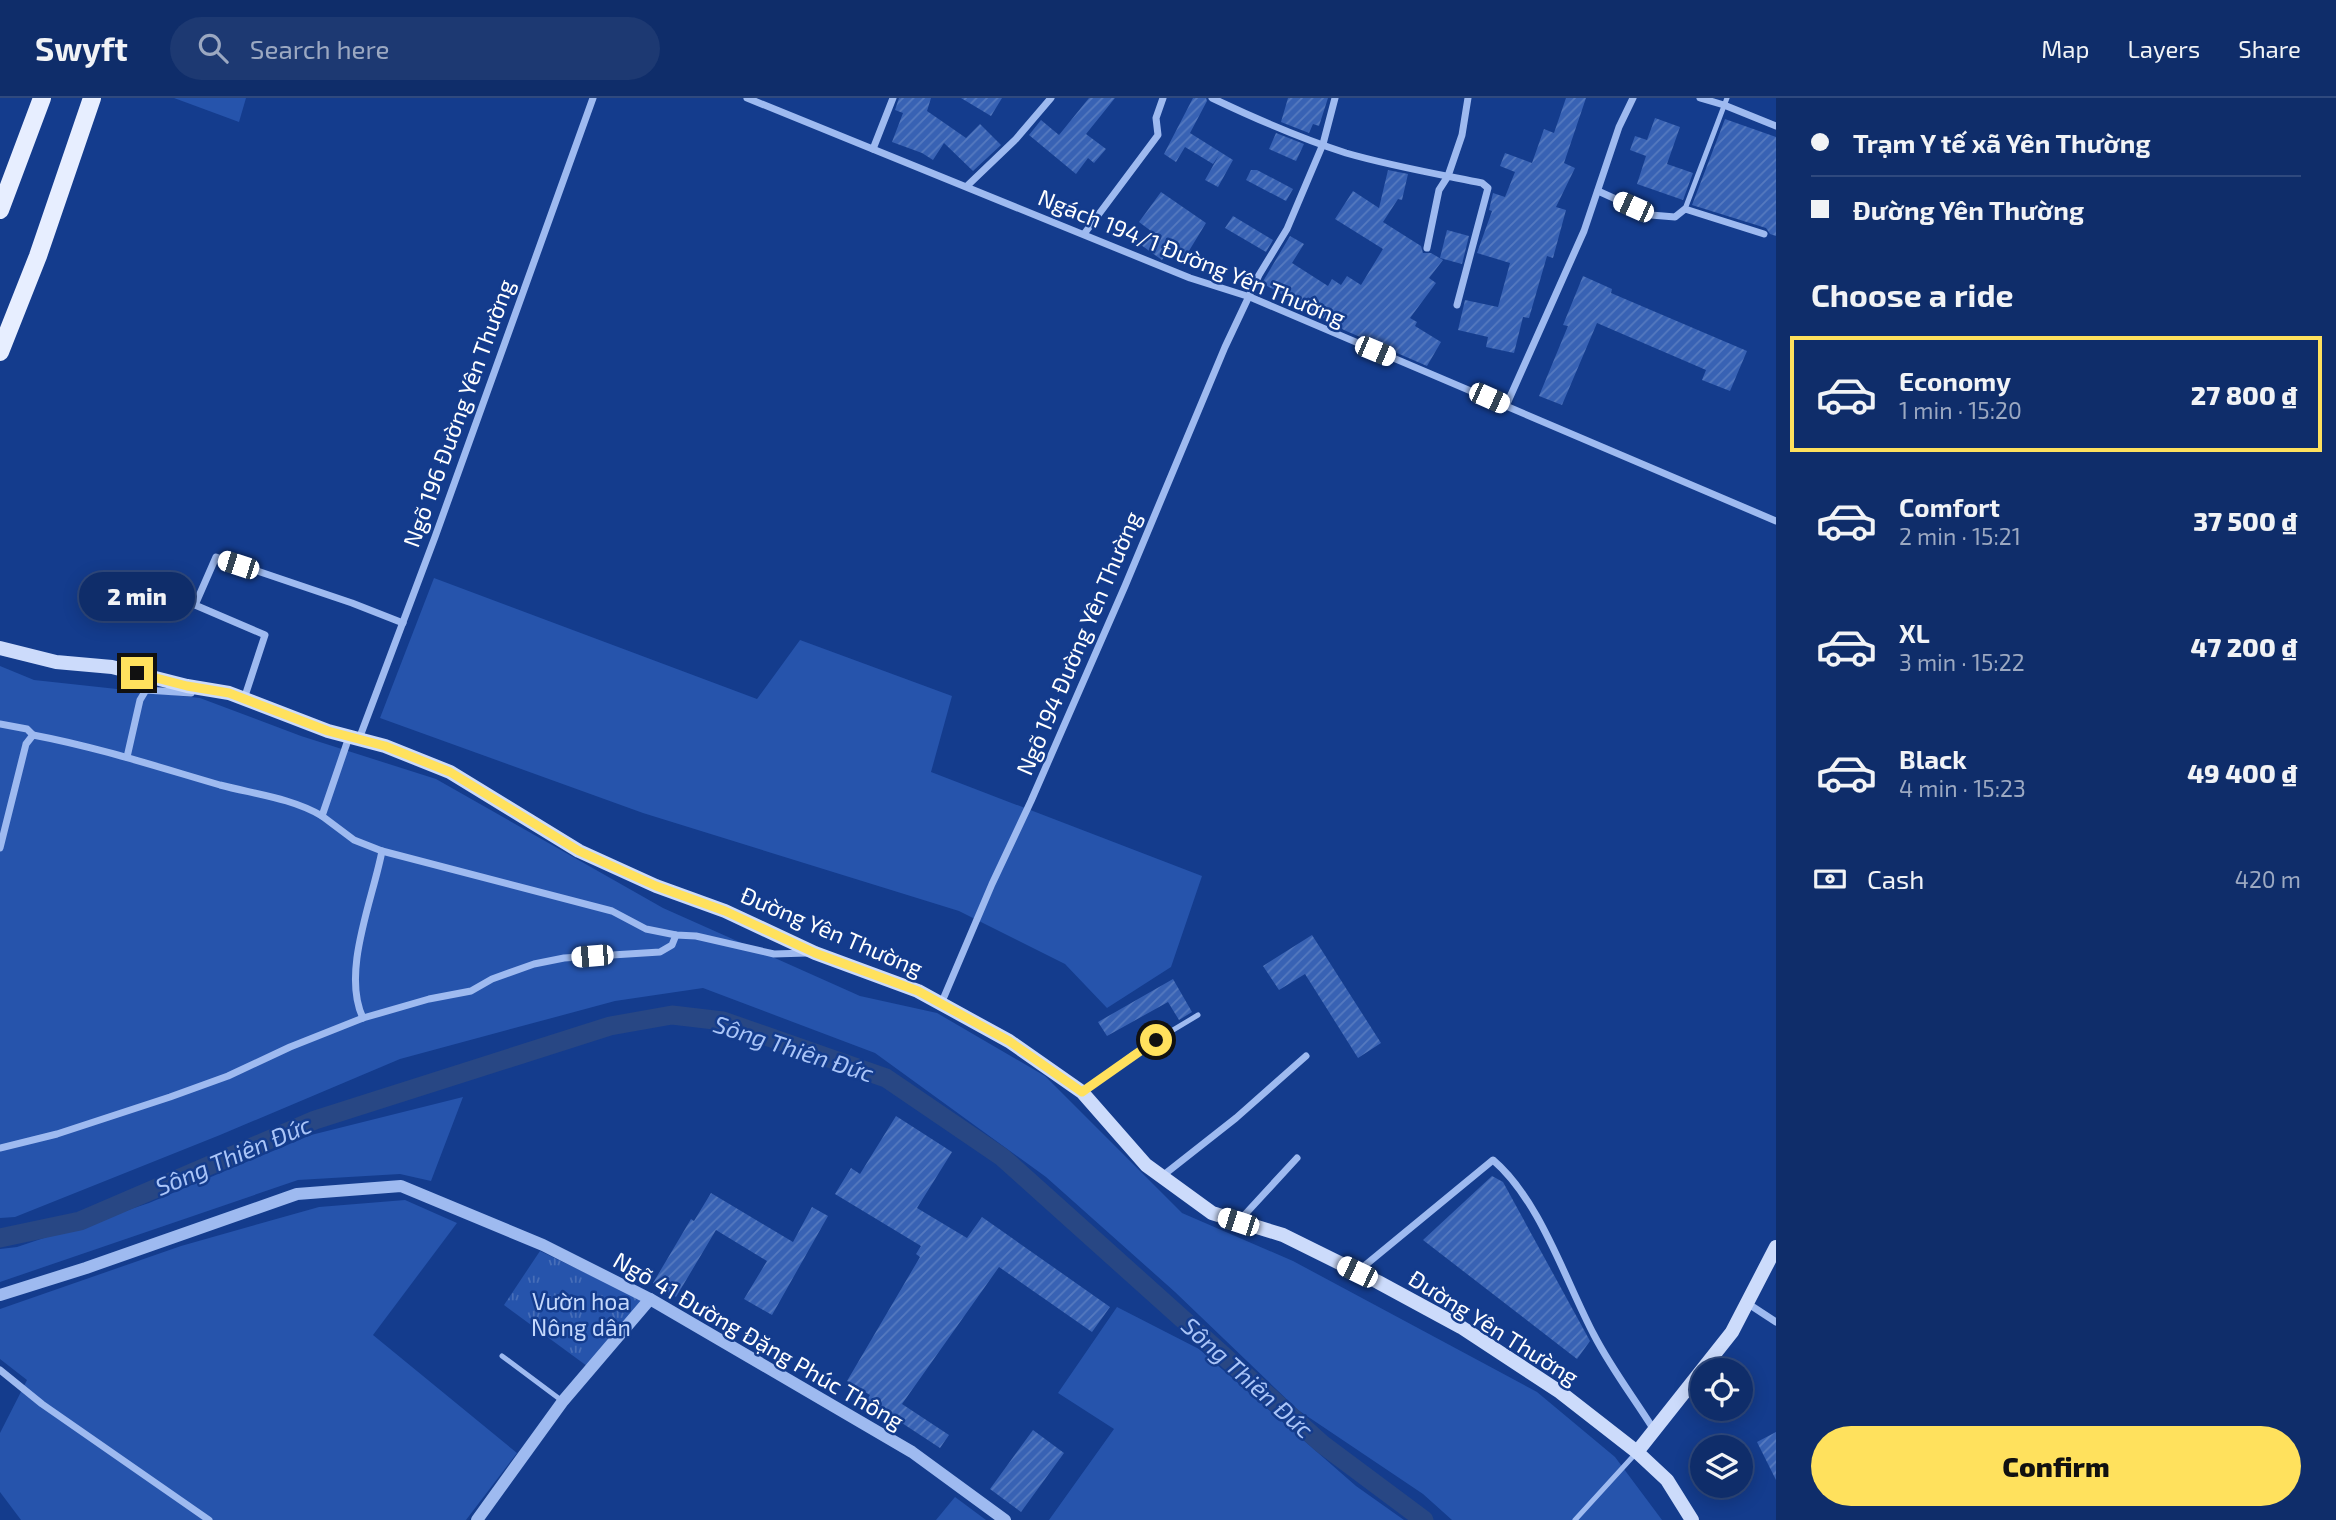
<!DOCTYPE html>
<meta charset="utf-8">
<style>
:root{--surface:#0f2d6a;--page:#1d3972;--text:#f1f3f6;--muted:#9ba8c1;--line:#2f497e;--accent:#ffe15d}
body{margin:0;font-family:"Exo 2",sans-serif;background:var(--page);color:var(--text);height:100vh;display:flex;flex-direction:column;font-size:26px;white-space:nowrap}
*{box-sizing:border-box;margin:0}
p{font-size:23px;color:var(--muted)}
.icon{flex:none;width:38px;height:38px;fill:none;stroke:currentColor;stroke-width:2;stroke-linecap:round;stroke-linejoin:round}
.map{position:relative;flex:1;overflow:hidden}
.details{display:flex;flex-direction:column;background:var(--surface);width:560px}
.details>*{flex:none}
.guide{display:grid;align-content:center;height:154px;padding:0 35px;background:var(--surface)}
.buttons{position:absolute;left:1690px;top:1260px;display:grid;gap:14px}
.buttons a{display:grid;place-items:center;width:63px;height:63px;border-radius:50%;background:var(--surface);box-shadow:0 4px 18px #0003,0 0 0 2px var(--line);font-size:35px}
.end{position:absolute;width:32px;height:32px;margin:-16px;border:9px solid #ffe15d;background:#111;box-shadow:0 0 0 4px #111}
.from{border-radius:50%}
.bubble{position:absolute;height:49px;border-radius:24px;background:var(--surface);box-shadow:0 4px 18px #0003,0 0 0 2px var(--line);font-size:23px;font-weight:800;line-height:49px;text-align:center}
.car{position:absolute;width:21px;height:42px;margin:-21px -10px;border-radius:9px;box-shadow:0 0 5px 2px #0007;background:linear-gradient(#fff 24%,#345 0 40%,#fff 0 76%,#345 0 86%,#fff 0)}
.guide b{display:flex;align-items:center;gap:24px;height:66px;font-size:26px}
.guide b+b{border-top:2px solid var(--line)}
.guide i{width:18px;height:18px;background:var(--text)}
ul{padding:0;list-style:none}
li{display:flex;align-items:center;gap:21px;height:116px;margin:0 14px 10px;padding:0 21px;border:4px solid transparent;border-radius:0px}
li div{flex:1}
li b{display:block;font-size:26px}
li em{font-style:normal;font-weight:800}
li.current{border-color:var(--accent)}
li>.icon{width:63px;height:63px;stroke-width:1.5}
h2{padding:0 35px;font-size:32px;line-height:84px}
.pay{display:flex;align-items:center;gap:18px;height:77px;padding:0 35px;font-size:26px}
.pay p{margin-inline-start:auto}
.primary-button{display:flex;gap:14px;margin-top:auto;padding:14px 35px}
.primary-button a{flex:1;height:80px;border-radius:42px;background:var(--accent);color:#111;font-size:28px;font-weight:800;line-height:80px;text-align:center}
header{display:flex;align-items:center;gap:42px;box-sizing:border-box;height:98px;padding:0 35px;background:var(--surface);border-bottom:2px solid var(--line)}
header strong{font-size:33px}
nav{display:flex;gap:38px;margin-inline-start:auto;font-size:24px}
.search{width:490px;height:63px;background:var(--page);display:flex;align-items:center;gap:18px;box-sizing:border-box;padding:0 24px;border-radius:38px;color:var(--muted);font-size:26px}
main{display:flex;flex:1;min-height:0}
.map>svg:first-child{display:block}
.green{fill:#2654ac}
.park{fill:url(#park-tufts)}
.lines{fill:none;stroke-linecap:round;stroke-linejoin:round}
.canal{stroke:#284784;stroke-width:19}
.building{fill:url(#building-hatch)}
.service{stroke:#9ebaf0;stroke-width:5}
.minor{stroke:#9ebaf0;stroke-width:7}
.tertiary{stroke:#9ebaf0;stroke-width:12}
.secondary{stroke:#ccdbfb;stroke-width:14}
.primary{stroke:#e7eeff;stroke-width:18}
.route{stroke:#ffe15d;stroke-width:9}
.labels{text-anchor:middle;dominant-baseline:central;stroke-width:5;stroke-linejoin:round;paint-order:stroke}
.street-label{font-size:23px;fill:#fff;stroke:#143c8d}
.park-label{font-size:23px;fill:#c4d8fc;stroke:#143c8d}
.water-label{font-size:24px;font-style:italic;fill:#aac5f8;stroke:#143c8d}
</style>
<header>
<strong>Swyft</strong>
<div class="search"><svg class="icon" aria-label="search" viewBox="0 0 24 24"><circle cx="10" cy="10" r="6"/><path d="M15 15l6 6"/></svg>Search here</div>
<nav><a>Map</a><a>Layers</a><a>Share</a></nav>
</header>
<main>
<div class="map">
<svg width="1776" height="1422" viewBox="0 0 1776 1422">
<defs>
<pattern id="park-tufts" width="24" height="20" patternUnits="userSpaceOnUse" patternTransform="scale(1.75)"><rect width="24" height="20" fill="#2654ac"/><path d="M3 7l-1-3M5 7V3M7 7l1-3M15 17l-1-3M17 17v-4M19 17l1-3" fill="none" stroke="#476eb8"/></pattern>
<pattern id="building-hatch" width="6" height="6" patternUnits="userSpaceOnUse" patternTransform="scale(1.75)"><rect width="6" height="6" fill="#3862b4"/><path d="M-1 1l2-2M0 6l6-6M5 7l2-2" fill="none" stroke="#567abf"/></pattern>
</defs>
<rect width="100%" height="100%" fill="#143c8d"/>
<g class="green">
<path d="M174,0H246L239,24Z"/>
<path d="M434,480L757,601L800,542L952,598L931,674L1202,778L1171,869L1107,910L1065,866L959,813L643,715L380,620Z"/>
<path d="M0,568L34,582L200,600L301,638L436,681L663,810L860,898L937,915L1045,978L1182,1115L1293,1163L1537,1294L1615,1359L1662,1422H1452L1423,1396L1298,1312L1175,1194L1046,1079L875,955L703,890L615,903L400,961L220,1037L15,1119L0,1120Z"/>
<path d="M463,999L431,1083L400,1076L298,1082L0,1184V1151L17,1149L149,1105L311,1037Z"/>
<path d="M405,1102L457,1125L373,1237L517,1355L466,1422H21L0,1394V1335L27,1282L0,1261V1211L181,1148L319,1109Z"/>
<path d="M1117,1209L1199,1251L1356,1388L1404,1422H1049L1114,1331L1058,1295Z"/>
<path d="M955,1399L986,1422H936Z"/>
</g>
<path class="park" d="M540,1153L644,1203L587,1268L504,1207Z"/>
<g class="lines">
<path class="canal" d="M0,1140L80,1123L315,1022L610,928L672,917L723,923L886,980L1002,1059L1322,1346L1424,1422"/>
</g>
<g class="building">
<path d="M899,0H931L927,13L943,24L966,40L980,26L1001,47L973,73L944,45L933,62L922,55L892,44L903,15L895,12Z"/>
<path d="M961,0H1002L991,18Z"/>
<path d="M1089,0H1115L1086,36L1106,51L1094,65L1088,60L1076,76L1029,37L1041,22L1059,37Z"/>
<path d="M1193,0H1206L1207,3L1190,35L1233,62L1218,89L1205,82L1219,57L1213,66L1185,49L1176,64L1164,56Z"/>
<path d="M1288,0H1328L1319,28L1313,26L1309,35L1281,24Z"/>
<path d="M1566,0H1586L1564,65L1575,70L1556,109L1566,112L1553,160L1547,158L1529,220L1523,219L1514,255L1486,249L1488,239L1458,232L1465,202L1498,209L1510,165L1477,155L1492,113L1489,112L1493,95L1505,99L1515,74L1500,68L1505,55L1532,65L1544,31L1554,35Z"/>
<path d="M1655,20L1680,29L1667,66L1693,75L1683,102L1637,86L1646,58L1630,52L1635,38L1647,42Z"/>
<path d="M1725,21L1776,39V138L1770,136L1766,130L1692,107Z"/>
<path d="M1276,35L1304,46L1296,63L1269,51Z"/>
<path d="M1251,72H1257L1293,91L1286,103L1246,82Z"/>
<path d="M1388,72L1408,76L1402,102L1398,101L1383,124L1421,148L1423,155H1431L1443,162L1429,180L1436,185L1410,220L1417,224L1415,228L1441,244L1427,268L1344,232L1262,185L1290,138L1304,146L1292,165L1328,188L1332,181L1341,187L1347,178L1361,187L1383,151L1335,121L1353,93L1379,110Z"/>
<path d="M1161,94L1206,125L1184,161L1169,152L1162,162L1141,147L1151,133L1139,124Z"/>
<path d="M1233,118L1273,142L1266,154L1225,130Z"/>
<path d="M1447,132L1469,138L1462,166L1440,160Z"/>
<path d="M1583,178L1612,191L1611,195L1747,253L1730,293L1702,282L1706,272L1597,225L1562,307L1539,298L1568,228L1563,227Z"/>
<path d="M1312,837L1381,945L1358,960L1305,876L1279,892L1263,868Z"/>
<path d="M1173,881L1192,914L1179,922L1168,904L1107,938L1098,924Z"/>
<path d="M896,1018L952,1054L917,1110L967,1140L982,1119L1110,1209L1092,1234L999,1169L902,1306L949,1337L940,1350L867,1302L870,1297L847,1283L920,1159L916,1156L921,1148L835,1096L851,1070L860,1076Z"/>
<path d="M1492,1078L1503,1084L1590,1243L1577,1261L1423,1142Z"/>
<path d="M711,1095L793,1144L812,1109L828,1118L772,1217L744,1201L767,1163L716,1132L676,1199L653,1185L691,1121L694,1123Z"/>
<path d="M1033,1332L1064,1355L1021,1414L990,1391Z"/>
<path d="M1776,1334V1382L1757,1344Z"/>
</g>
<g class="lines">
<g class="service">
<path d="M1685,111L1727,0"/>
<path d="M1082,994L1133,956L1198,917"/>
<path d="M502,1258L561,1302"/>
<path d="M1575,1422L1637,1354"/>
</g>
<g class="minor">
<path d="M747,0L1190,180L1250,199L1776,423"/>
<path d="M1212,0C1256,21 1300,40 1346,55C1391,68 1437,76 1482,85L1488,90L1457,207"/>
<path d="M1700,0L1724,7L1776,28"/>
<path d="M873,51L893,0"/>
<path d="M967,88L1016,41L1051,0"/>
<path d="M1598,93L1651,117L1675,119L1685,111L1764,136"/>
<path d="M1084,136L1158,37L1156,20L1163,0"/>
<path d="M1427,150L1439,92L1448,78L1462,37L1468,0"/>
<path d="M1506,308L1584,133L1619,29L1633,0"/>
<path d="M244,601L265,537L195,507L216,459L352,505L403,525"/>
<path d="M0,626L27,631L33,637"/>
<path d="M349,639L322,718L354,742L382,753L612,813L646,831L676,837L696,838L774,856L807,855"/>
<path d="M359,641L435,439L593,0"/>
<path d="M127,659L140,602L146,592L191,595"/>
<path d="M0,750L26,646L33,637C97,649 158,669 220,687C254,696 292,700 322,718"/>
<path d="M941,906L992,786L1031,703L1125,488L1225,249L1259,177L1287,131L1323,46L1335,0"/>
<path d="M363,920C341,874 373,801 382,753"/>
<path d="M0,1050L57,1036L170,999L228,978L290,949L363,920L429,901L471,893L492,881L534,866L564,860L660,854L672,847L676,837"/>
<path d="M1161,1079L1236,1020L1306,958"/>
<path d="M1238,1124L1297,1060"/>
<path d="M1357,1174L1493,1062C1540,1102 1565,1182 1594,1237C1611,1270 1634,1300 1654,1332"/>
<path d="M1747,1205L1776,1224"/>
<path d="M0,1272L42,1306L209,1422"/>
</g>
<g class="tertiary">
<path d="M0,1197L86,1170L297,1096L401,1088L543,1147L650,1201L912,1354L1005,1422"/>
<path d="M477,1422L563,1303L650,1201"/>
</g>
<g class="secondary">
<path d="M0,550L56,564L112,569L187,588L229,595L328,633L385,648L450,674L579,753L656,788L725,813L815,855L918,893L1009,943L1082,994L1146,1067L1212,1115L1283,1137L1378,1184L1461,1229L1560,1294L1637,1354L1667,1382L1692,1422"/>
<path d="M1637,1354L1732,1234L1776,1149"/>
</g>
<g class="primary">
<path d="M0,112L42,0"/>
<path d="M0,254L38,158L92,0"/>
</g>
</g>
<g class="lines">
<path class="route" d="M137,575L187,588L229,595L328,633L385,648L450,674L579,753L656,788L725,813L815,855L918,893L1009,943L1082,994L1156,942"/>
</g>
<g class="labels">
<g class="street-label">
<text transform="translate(1192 159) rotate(22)">Ngách 194/1 Đường Yên Thường</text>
<text transform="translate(458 315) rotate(-70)">Ngõ 196 Đường Yên Thường</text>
<text transform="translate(1078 545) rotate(-67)">Ngõ 194 Đường Yên Thường</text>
<text transform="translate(832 833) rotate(23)">Đường Yên Thường</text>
<text transform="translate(1494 1229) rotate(32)">Đường Yên Thường</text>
<text transform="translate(759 1242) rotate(30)">Ngõ 41 Đường Đặng Phúc Thông</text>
</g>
<g class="park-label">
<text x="581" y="1203">Vườn hoa<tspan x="581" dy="26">Nông dân</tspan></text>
</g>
<g class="water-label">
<text transform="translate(794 950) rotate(18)">Sông Thiên Đức</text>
<text transform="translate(233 1057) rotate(-23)">Sông Thiên Đức</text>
<text transform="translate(1248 1279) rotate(42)">Sông Thiên Đức</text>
</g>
</g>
</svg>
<div class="buttons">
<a><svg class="icon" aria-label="locate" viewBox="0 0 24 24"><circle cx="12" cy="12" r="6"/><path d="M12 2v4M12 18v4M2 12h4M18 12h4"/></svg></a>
<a><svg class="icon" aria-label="layers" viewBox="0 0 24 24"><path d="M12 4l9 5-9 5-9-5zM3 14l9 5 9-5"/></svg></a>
</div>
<i class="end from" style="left:1156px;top:942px"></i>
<i class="end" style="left:137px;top:575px"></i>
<div class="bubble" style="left:79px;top:474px;width:116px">2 min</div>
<i class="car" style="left:1633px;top:109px;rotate:294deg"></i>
<i class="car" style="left:1375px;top:253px;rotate:113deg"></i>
<i class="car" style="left:1489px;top:300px;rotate:114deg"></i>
<i class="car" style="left:238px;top:467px;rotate:288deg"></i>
<i class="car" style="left:592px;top:858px;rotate:265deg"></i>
<i class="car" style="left:1238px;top:1124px;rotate:288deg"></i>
<i class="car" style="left:1357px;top:1174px;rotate:296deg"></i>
</div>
<section class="details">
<div class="guide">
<b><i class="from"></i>Trạm Y tế xã Yên Thường</b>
<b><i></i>Đường Yên Thường</b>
</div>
<h2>Choose a ride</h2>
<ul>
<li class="current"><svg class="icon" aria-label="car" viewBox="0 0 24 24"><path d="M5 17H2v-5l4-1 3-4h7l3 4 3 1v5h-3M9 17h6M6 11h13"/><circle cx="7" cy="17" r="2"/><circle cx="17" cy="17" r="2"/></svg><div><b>Economy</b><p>1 min · 15:20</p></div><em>27 800 ₫</em></li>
<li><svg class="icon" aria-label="car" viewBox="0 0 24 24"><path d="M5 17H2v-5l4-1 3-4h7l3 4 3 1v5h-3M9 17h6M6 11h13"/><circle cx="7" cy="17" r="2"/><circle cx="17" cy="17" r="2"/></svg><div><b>Comfort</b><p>2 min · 15:21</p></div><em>37 500 ₫</em></li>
<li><svg class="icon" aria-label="car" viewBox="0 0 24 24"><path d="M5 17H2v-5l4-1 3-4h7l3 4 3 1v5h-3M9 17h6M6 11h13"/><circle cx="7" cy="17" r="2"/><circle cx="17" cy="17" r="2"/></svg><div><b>XL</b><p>3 min · 15:22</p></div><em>47 200 ₫</em></li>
<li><svg class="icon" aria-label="car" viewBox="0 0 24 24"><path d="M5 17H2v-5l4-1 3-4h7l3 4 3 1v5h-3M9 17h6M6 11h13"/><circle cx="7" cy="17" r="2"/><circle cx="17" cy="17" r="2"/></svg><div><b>Black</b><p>4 min · 15:23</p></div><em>49 400 ₫</em></li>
</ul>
<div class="pay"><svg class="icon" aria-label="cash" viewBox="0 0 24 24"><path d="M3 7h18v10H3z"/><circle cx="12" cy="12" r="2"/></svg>Cash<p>420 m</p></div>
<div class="primary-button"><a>Confirm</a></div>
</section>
</main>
